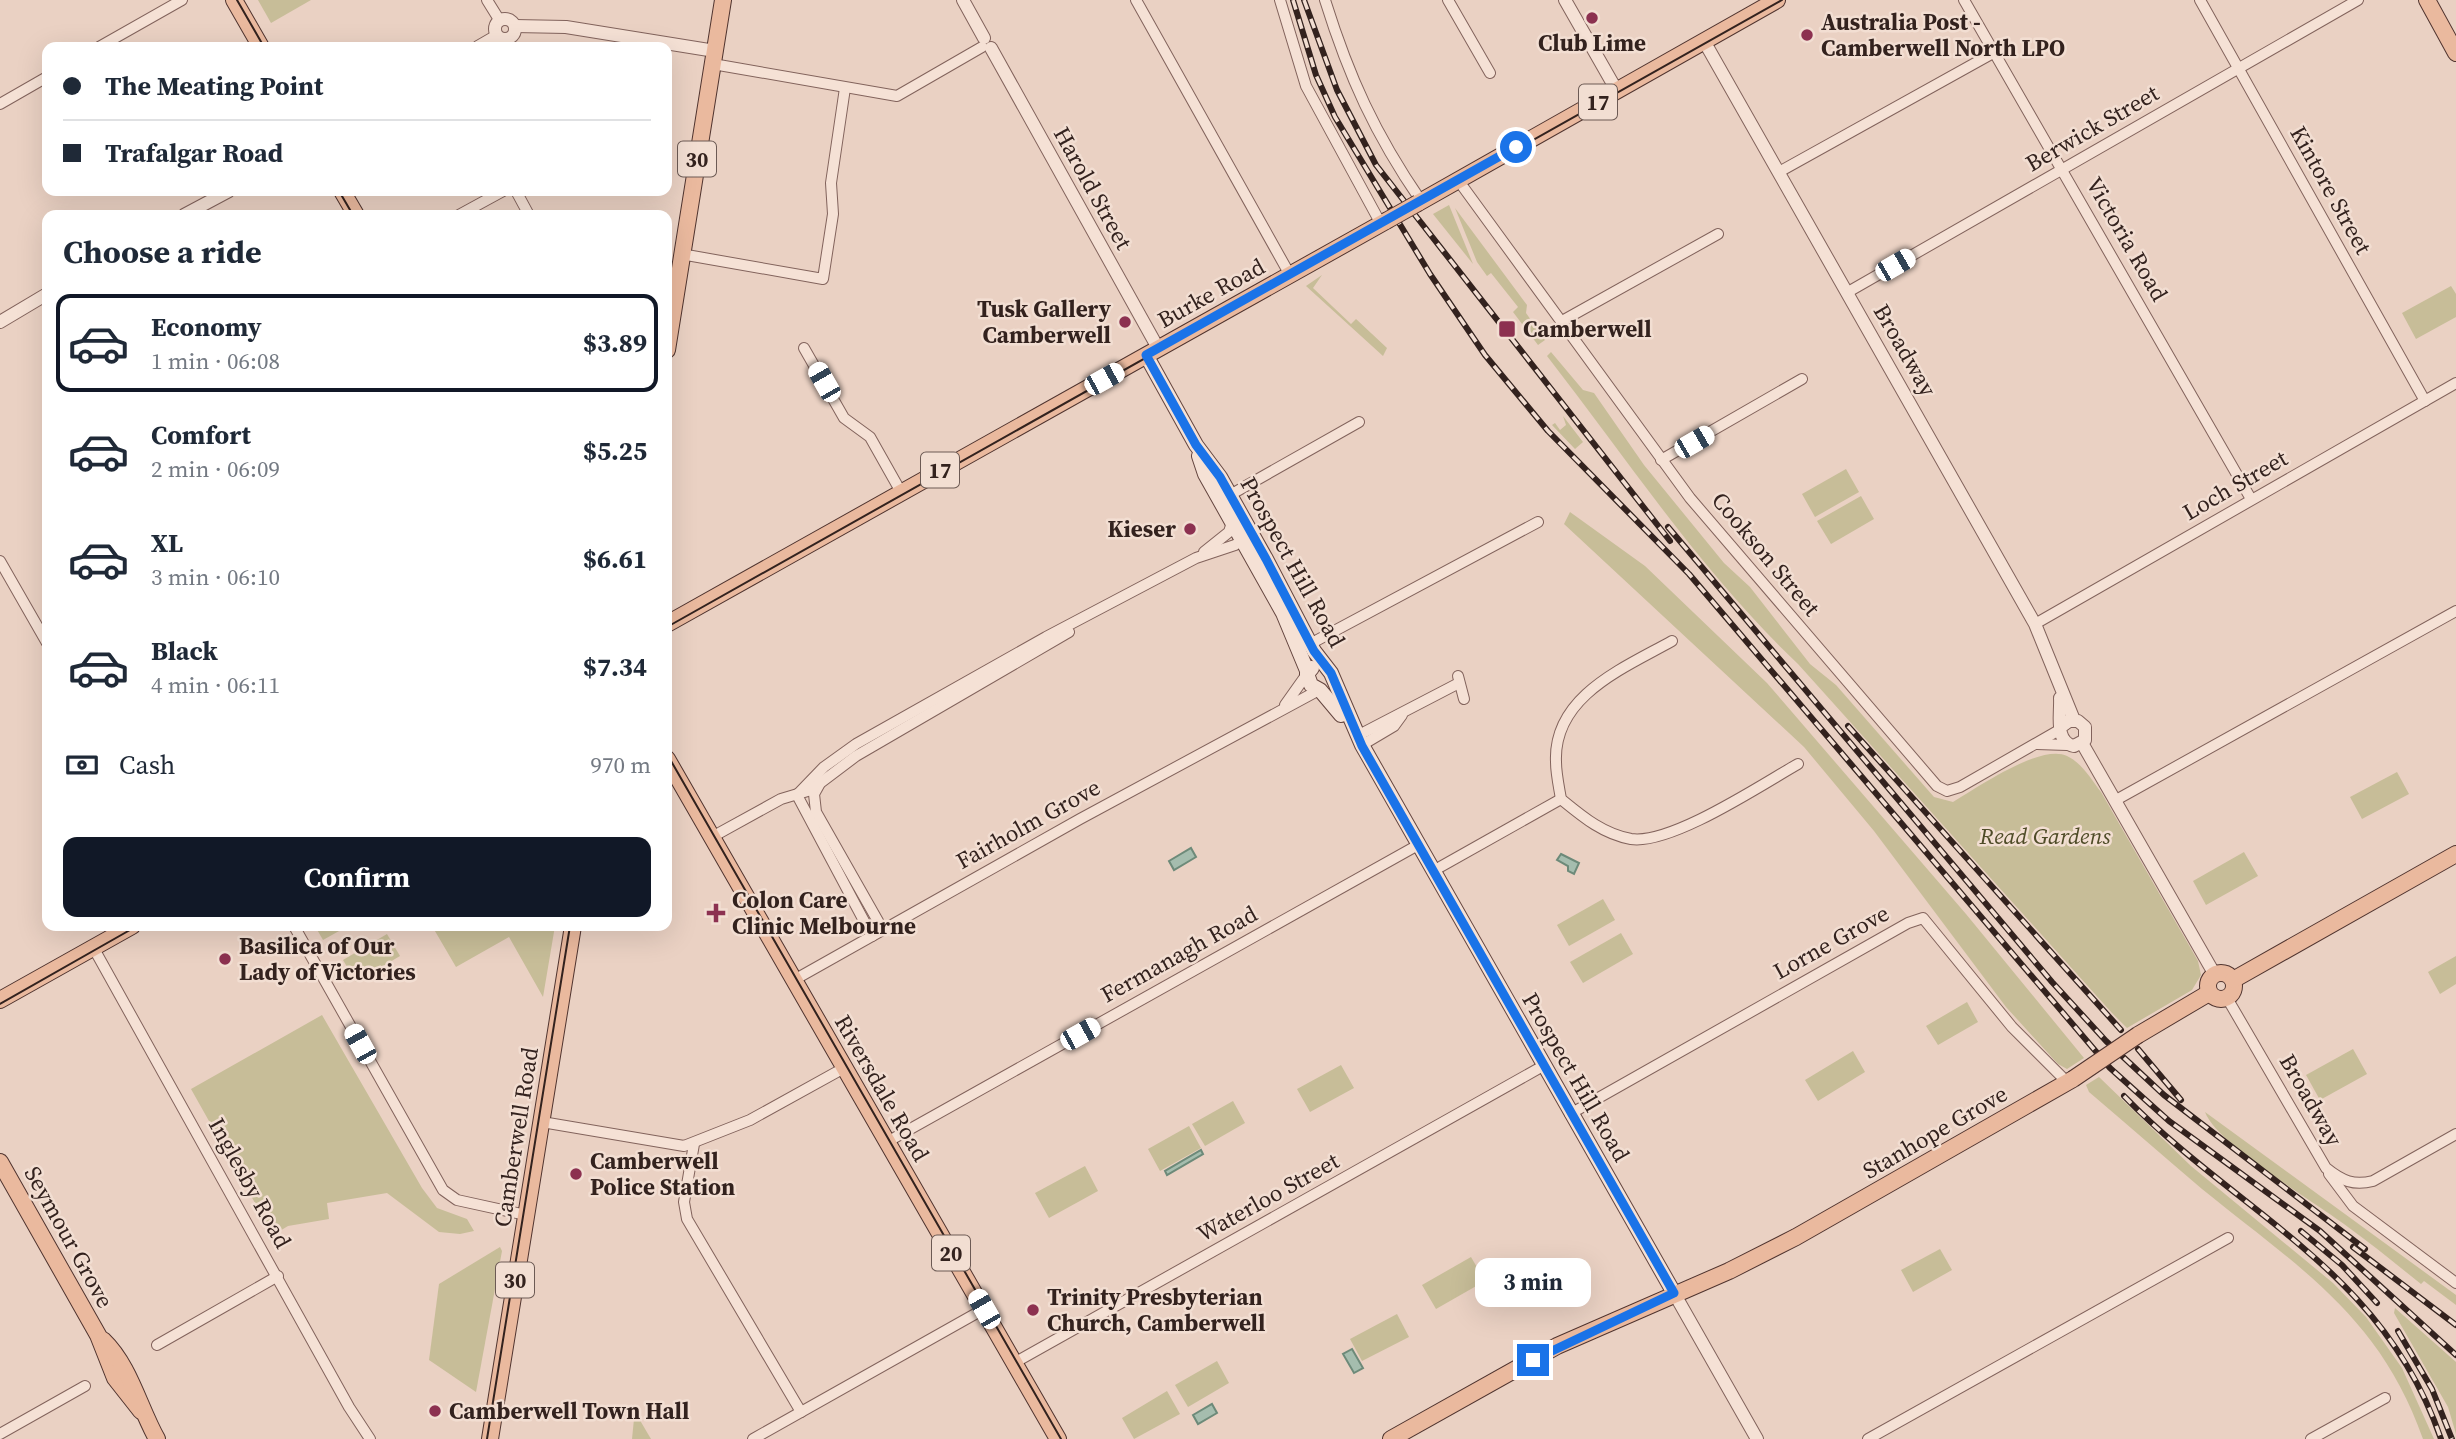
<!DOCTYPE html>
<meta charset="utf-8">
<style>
:root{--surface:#fff;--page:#f2f2f3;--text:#1f2937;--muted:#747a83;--line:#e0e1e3;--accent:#111827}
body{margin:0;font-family:"Source Serif 4",serif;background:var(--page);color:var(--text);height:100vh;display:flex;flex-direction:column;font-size:26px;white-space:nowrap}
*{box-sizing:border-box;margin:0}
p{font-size:23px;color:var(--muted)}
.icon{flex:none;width:38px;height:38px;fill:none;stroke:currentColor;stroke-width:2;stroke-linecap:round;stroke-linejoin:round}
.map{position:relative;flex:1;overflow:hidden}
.side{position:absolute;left:42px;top:210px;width:630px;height:721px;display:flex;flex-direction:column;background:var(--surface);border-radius:14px;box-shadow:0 7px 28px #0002}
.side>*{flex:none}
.hud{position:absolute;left:42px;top:42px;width:630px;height:154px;border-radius:14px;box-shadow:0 7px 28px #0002;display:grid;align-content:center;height:154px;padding:0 21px;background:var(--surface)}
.end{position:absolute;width:32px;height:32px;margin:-16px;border:9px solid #1a73e8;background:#fff;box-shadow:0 0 0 4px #fff}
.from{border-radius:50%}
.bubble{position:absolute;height:49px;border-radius:14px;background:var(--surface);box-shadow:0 7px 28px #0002;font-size:23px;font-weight:700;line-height:49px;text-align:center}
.car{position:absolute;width:21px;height:42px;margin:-21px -10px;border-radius:9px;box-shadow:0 0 5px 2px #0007;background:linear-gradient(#fff 24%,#345 0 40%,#fff 0 76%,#345 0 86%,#fff 0)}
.hud b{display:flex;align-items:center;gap:24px;height:66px;font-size:26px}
.hud b+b{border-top:2px solid var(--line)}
.hud i{width:18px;height:18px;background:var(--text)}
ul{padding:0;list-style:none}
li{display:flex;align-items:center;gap:21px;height:98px;margin:0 14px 10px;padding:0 7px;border:4px solid transparent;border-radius:14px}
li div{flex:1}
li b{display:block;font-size:26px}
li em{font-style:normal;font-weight:700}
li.on{border-color:var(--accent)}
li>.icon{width:63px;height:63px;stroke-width:1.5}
h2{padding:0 21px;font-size:32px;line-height:84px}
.pay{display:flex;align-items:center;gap:18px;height:77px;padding:0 21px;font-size:26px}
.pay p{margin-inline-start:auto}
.button{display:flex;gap:14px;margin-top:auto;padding:14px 21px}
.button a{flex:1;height:80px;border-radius:14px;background:var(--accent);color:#fff;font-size:28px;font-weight:700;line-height:80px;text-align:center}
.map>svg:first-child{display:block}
.green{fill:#c7bd98}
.water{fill:#a5bdae;stroke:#6d8a79;stroke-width:2}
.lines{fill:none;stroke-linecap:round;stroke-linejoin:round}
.minor-casing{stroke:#82635c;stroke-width:12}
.tertiary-casing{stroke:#82635c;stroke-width:14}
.secondary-casing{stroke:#64453f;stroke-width:16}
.primary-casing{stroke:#50342f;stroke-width:18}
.minor{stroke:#f5e1d5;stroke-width:10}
.tertiary{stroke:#f5e1d5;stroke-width:12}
.secondary{stroke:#f5e1d5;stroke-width:14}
.primary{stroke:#eab99e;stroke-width:16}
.tram{stroke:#33221e;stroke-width:2}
.rail-casing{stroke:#33221e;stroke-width:6}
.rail{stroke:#f2ded2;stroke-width:3.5;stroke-dasharray:10;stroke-linecap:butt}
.primary-bridge-casing{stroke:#50342f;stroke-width:18;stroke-linecap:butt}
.primary-bridge{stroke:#eab99e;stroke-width:16}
.route{stroke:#1a73e8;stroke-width:9}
.poi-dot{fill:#8c3150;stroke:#f2ded2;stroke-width:2.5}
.labels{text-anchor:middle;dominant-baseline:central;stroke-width:5;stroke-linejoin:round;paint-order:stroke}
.shield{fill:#f2ded2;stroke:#6c5a54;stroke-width:2}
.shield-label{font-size:21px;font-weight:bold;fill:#33221e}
.poi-label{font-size:23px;font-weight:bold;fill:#33221e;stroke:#f2ded2;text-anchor:start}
.street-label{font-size:23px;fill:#33221e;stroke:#f2ded2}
.park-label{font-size:23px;font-style:italic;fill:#4e4b27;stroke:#f2ded2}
</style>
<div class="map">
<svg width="2456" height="1439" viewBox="0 0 2456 1439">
<rect width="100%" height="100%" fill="#ead1c3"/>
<g class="green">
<path d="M258,0H311L271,23Z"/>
<path d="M1449,205L1471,259L1473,264L1433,214Z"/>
<path d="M1455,208L1527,305L1526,313L1545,340L1538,345L1513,312L1518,307L1491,273L1487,276L1477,262Z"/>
<path d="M1322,275L1313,288L1351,324L1356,319L1387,348L1383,356L1306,286Z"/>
<path d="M2451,286L2456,294V317L2416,339L2402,313Z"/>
<path d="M1551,352L1583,390L1594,393L1644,465L1724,563L1750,587L1810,664L1836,685L1934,797L1953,802C1977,788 2041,743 2067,756C2082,763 2091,779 2101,792L2198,961L2201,975L2192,990L2127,1028L2112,1013L1798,664C1701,572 1628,460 1547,356Z"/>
<path d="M1563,416L1583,442L1575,449L1552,425L1555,423L1560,430L1566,425Z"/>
<path d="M1846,469L1859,492L1815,517L1802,494Z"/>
<path d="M1861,496L1874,519L1831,544L1817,521Z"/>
<path d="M1570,512L1645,566L1767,683L1966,914L2084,1058L2067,1069L2058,1064L2006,1007L1874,831L1804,747L1564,524Z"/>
<path d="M2397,772L2409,794L2362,819L2350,797Z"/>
<path d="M2244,852L2258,876L2206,905L2193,881Z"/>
<path d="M1603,899L1615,920L1569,946L1557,925Z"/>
<path d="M315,926H348L323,940Z"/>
<path d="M432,926H555L543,997L509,937L456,967Z"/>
<path d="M1621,933L1633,954L1583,983L1570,962Z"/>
<path d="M387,934L400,956L356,982L343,960Z"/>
<path d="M2456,956V984L2440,994L2428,972Z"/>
<path d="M1967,1002L1978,1022L1938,1045L1926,1026Z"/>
<path d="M322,1015L422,1188L437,1208L467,1219L474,1231L460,1234L439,1232L387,1193L327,1203L329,1219L288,1226L273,1235L191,1089Z"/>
<path d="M2353,1049L2367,1074L2320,1100L2306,1075Z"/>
<path d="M1853,1051L1865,1072L1818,1101L1805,1080Z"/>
<path d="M1341,1065L1354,1088L1310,1112L1297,1089Z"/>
<path d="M2099,1077L2191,1166L2333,1283L2366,1317L2402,1368L2434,1439H2423C2380,1316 2298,1267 2202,1189C2164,1157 2127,1124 2089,1092L2086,1085Z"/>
<path d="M1233,1101L1245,1123L1205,1146L1192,1124Z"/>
<path d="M2205,1112L2456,1295V1305L2424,1281L2421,1284C2397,1265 2373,1245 2348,1227C2317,1203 2217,1145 2205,1112Z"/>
<path d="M1189,1126L1201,1148L1160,1171L1148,1149Z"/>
<path d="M1085,1166L1098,1191L1049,1218L1035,1193Z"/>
<path d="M500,1247L502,1251L476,1392L429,1360L439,1284Z"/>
<path d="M1940,1249L1952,1270L1913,1292L1901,1270Z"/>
<path d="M1471,1257L1485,1281L1436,1309L1422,1285Z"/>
<path d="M2395,1308L2456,1362V1434L2448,1407L2394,1313Z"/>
<path d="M1397,1314L1409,1337L1362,1361L1350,1339Z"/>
<path d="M1217,1361L1229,1383L1188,1407L1175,1385Z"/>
<path d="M1167,1391L1180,1414L1134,1439L1122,1418Z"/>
<path d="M638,1417L651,1439H632L634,1419Z"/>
</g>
<g class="water">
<path d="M1191,848L1196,857L1174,870L1169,861Z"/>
<path d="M1561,854L1579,863L1574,874L1568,871V866L1557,860Z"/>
<path d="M1201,1150L1203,1154L1167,1175L1165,1171Z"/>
<path d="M1352,1349L1363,1368L1354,1373L1343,1354Z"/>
<path d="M1212,1404L1217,1413L1198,1424L1193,1415Z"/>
</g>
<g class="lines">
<defs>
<g id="minor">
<path d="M487,0L500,21"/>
<path d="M1136,0L1290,275"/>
<path d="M1280,0L1306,86L1381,224"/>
<path d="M1325,0C1349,77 1375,134 1421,201"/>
<path d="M1448,0L1490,73"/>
<path d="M1964,0L2251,499"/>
<path d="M2200,0L2425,401"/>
<path d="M99,47L182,0"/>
<path d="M713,64L897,96L982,47"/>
<path d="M0,104L47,77"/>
<path d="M1779,172L1995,52"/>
<path d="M1458,180L1690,498L1937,786L1947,791L1960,787L2061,729"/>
<path d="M516,191L529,215"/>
<path d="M459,215L503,191"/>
<path d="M681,254L823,279L833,214L831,183L845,88"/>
<path d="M1848,292L2358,0"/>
<path d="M1562,321L1718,234"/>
<path d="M804,348L844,418L870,437L901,492"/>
<path d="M1661,460L1802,379"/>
<path d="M1230,495L1359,422"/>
<path d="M1204,552L1229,532L1232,522"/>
<path d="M0,561L47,643"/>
<path d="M2035,624L2456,383"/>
<path d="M1672,641C1624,668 1553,696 1556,762C1556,774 1559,787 1561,799C1583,817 1603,834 1631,839C1671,845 1761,785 1798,764"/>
<path d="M1310,644L1538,522"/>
<path d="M1458,676L1464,699"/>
<path d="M1285,705L1307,674"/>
<path d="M1357,736L1459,683"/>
<path d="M2037,744L2067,745"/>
<path d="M1362,745L1394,726L1402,715"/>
<path d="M819,785L814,794L816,812L883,930"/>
<path d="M797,795L824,767L856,744L1046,637L1196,558L1235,545L1242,540"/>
<path d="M797,795L872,936"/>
<path d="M2116,800L2456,611"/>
<path d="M712,837L781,799L811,790L856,756L1069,632"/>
<path d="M1433,871L1561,799"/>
<path d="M294,926L443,1190L457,1200L526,1215"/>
<path d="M93,947L349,1407L370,1439"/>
<path d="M794,980L1080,819L1319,690"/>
<path d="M2227,998L2326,1168C2342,1181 2354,1186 2373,1181L2456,1134"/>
<path d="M1570,1114L1908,923L1923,918L2012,1027L2067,1082"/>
<path d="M542,1122L684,1146L750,1120L844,1068"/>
<path d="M887,1142L1418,845"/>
<path d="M694,1144L684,1202L687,1219L801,1412"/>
<path d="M2329,1174L2353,1206L2456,1283"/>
<path d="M157,1345L278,1276"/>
<path d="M1014,1363L1543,1066"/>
<path d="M0,1434L85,1386"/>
<path d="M753,1439L984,1309"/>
<path d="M1868,1439L2228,1238"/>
<path d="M2311,1439L2385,1398"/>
</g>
<g id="tertiary">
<path d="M963,0L984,38"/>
<path d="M1565,0L1617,91"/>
<circle cx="505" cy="29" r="10"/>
<path d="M515,26L566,27L715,51"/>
<path d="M1704,41L2035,624L2074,720"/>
<path d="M478,47L497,36"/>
<path d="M991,48L1158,348"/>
<path d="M184,215L229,191"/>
<path d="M0,322L47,294"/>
<path d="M2060,698C2061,714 2054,742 2074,746L2085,740V727L2078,721H2069L2062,726"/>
<path d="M2082,743L2215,975"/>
<path d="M1674,1293L1757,1439"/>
</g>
<g id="secondary">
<path d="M1146,355L1196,445L1220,477L1266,559L1314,651L1331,673L1362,745L1674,1293"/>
<path d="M1199,456L1205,474L1283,613L1308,673"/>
<path d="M1312,668L1307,674L1311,685L1320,690L1341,715"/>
</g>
<g id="primary">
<path d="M234,0L261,47"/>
<path d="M2427,0L2456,53"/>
<path d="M342,191L356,215"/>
<path d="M1418,203L1777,0"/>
<path d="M667,350L723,0"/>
<path d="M667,624L1386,221"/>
<path d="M667,759L1058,1439"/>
<circle cx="2221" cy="986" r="13"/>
<path d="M2233,980L2456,854"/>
<path d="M0,1000L132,926"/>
<path d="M2138,1035L2209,993"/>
<path d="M0,1162L98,1335L115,1378L141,1411"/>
<path d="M103,1340C130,1366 139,1407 157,1439"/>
<path d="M490,1439L573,926"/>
<path d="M1391,1439L1557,1346L1729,1271L1796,1237L2073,1079"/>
</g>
</defs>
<use href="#minor" class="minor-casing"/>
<use href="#tertiary" class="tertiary-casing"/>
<use href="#secondary" class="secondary-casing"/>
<use href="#primary" class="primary-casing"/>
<use href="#minor" class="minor"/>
<use href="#tertiary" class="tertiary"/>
<use href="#secondary" class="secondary"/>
<use href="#primary" class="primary"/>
<g class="tram">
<path d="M237,0L264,47"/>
<path d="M339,191L353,215"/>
<path d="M667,627L1782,0"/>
<path d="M667,754L1061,1439"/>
<path d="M0,1004L137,926"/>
<path d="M487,1439L570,926"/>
</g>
<defs>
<g id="rail">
<path d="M1293,0L1316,75L1335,117L1430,274L1485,355L1548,431L1689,574L2110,1068L2169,1121L2320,1231L2456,1355"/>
<path d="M1304,0L1337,90L1376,165L1670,541"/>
<path d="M1668,527L2052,982L2106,1041L2164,1095L2365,1249"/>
<path d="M1848,726L2121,1030"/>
<path d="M2138,1049L2181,1100"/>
<path d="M2124,1096C2239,1215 2383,1269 2441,1439"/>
<path d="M2301,1231L2342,1265L2377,1303"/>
<path d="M2353,1247L2456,1325"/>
<path d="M2398,1331L2432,1389L2452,1439"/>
</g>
</defs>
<use href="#rail" class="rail-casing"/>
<use href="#rail" class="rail"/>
<defs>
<g id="primary-bridge">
<path d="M1386,221L1418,203"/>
<path d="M2073,1079L2138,1035"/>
</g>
</defs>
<use href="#primary-bridge" class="primary-bridge-casing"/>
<use href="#primary-bridge" class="primary-bridge"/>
</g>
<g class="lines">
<path class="route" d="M1516,147L1146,355L1196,445L1220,477L1266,559L1314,651L1331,673L1362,746L1674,1293L1533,1360"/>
</g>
<g class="poi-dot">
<circle cx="1592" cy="18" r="7"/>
<circle cx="1807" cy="35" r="7"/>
<circle cx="1125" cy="322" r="7"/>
<rect x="1498" y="320" width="18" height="18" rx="3.5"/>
<circle cx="1190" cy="529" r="7"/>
<path d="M712.5 902.5h7v7h7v7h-7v7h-7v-7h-7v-7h7z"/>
<circle cx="225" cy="959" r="7"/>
<circle cx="576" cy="1174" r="7"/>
<circle cx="1033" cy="1310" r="7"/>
<circle cx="435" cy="1411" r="7"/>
</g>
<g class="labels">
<g class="shield">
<rect x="1579" y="84.5" width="38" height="35" rx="5"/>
<rect x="678" y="141.5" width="38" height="35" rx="5"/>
<rect x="921" y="452.5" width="38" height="35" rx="5"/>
<rect x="932" y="1235.5" width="38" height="35" rx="5"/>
<rect x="496" y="1262.5" width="38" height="35" rx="5"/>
</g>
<g class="shield-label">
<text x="1598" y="102">17</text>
<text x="697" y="159">30</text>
<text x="940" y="470">17</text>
<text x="951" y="1253">20</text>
<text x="515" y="1280">30</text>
</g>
<g class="poi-label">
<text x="1821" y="22">Australia Post -<tspan x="1821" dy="26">Camberwell North LPO</tspan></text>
<text x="1592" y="43" text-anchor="middle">Club Lime</text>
<text x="1111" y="309" text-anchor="end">Tusk Gallery<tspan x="1111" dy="26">Camberwell</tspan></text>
<text x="1523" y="329">Camberwell</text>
<text x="1176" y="529" text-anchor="end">Kieser</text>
<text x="732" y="900">Colon Care<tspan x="732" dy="26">Clinic Melbourne</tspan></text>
<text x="239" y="946">Basilica of Our<tspan x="239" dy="26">Lady of Victories</tspan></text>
<text x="590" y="1161">Camberwell<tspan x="590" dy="26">Police Station</tspan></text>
<text x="1047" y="1297">Trinity Presbyterian<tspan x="1047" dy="26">Church, Camberwell</tspan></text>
<text x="449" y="1411">Camberwell Town Hall</text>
</g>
<g class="street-label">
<text transform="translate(2092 128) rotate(-30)">Berwick Street</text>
<text transform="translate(1093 188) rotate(61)">Harold Street</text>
<text transform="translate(2331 190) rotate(61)">Kintore Street</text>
<text transform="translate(2127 239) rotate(60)">Victoria Road</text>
<text transform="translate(1211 293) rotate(-29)">Burke Road</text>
<text transform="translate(1905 350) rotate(60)">Broadway</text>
<text transform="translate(2235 485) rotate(-30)">Loch Street</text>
<text transform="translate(1766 554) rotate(50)">Cookson Street</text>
<text transform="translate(1293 562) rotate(61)">Prospect Hill Road</text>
<text transform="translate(1028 824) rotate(-29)">Fairholm Grove</text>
<text transform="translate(1831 942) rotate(-29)">Lorne Grove</text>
<text transform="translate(1179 954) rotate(-29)">Fermanagh Road</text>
<text transform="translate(1576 1077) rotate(60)">Prospect Hill Road</text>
<text transform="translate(882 1088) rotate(60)">Riversdale Road</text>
<text transform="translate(2311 1100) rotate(60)">Broadway</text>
<text transform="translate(1935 1132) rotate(-30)">Stanhope Grove</text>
<text transform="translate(516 1137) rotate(-81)">Camberwell Road</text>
<text transform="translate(250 1183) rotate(61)">Inglesby Road</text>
<text transform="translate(1268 1197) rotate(-29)">Waterloo Street</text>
<text transform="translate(69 1237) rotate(61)">Seymour Grove</text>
</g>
<g class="park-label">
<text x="2045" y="836">Read Gardens</text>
</g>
</g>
</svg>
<i class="end from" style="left:1516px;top:147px"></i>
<i class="end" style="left:1533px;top:1360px"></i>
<div class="bubble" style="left:1475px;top:1258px;width:116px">3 min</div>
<i class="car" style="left:1895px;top:265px;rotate:60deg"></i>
<i class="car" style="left:1104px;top:379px;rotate:61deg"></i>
<i class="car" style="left:824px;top:382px;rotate:330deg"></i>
<i class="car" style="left:1694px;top:442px;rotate:60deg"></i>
<i class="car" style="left:1080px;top:1034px;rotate:61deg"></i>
<i class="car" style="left:360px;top:1044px;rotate:331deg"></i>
<i class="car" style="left:984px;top:1309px;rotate:330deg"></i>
<div class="hud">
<b><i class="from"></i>The Meating Point</b>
<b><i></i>Trafalgar Road</b>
</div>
<section class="side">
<h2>Choose a ride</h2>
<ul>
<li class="on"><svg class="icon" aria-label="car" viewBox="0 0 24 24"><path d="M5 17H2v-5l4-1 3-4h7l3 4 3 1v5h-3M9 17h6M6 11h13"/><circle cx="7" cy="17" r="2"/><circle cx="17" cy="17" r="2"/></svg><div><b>Economy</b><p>1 min · 06:08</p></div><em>$3.89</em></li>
<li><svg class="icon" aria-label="car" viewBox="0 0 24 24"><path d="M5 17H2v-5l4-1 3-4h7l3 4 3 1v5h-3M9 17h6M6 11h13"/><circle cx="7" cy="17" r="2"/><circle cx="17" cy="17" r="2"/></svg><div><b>Comfort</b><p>2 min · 06:09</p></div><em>$5.25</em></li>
<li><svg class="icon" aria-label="car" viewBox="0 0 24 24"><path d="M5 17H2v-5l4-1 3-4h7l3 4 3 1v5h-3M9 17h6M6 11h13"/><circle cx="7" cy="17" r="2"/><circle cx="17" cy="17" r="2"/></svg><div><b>XL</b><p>3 min · 06:10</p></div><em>$6.61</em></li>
<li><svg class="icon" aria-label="car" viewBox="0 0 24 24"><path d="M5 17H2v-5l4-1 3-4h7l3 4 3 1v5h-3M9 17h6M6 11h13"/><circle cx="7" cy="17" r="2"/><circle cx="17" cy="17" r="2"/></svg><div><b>Black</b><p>4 min · 06:11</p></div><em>$7.34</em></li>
</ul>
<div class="pay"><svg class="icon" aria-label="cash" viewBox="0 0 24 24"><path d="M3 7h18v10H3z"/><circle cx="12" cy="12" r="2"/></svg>Cash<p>970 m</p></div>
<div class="button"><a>Confirm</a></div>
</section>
</div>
